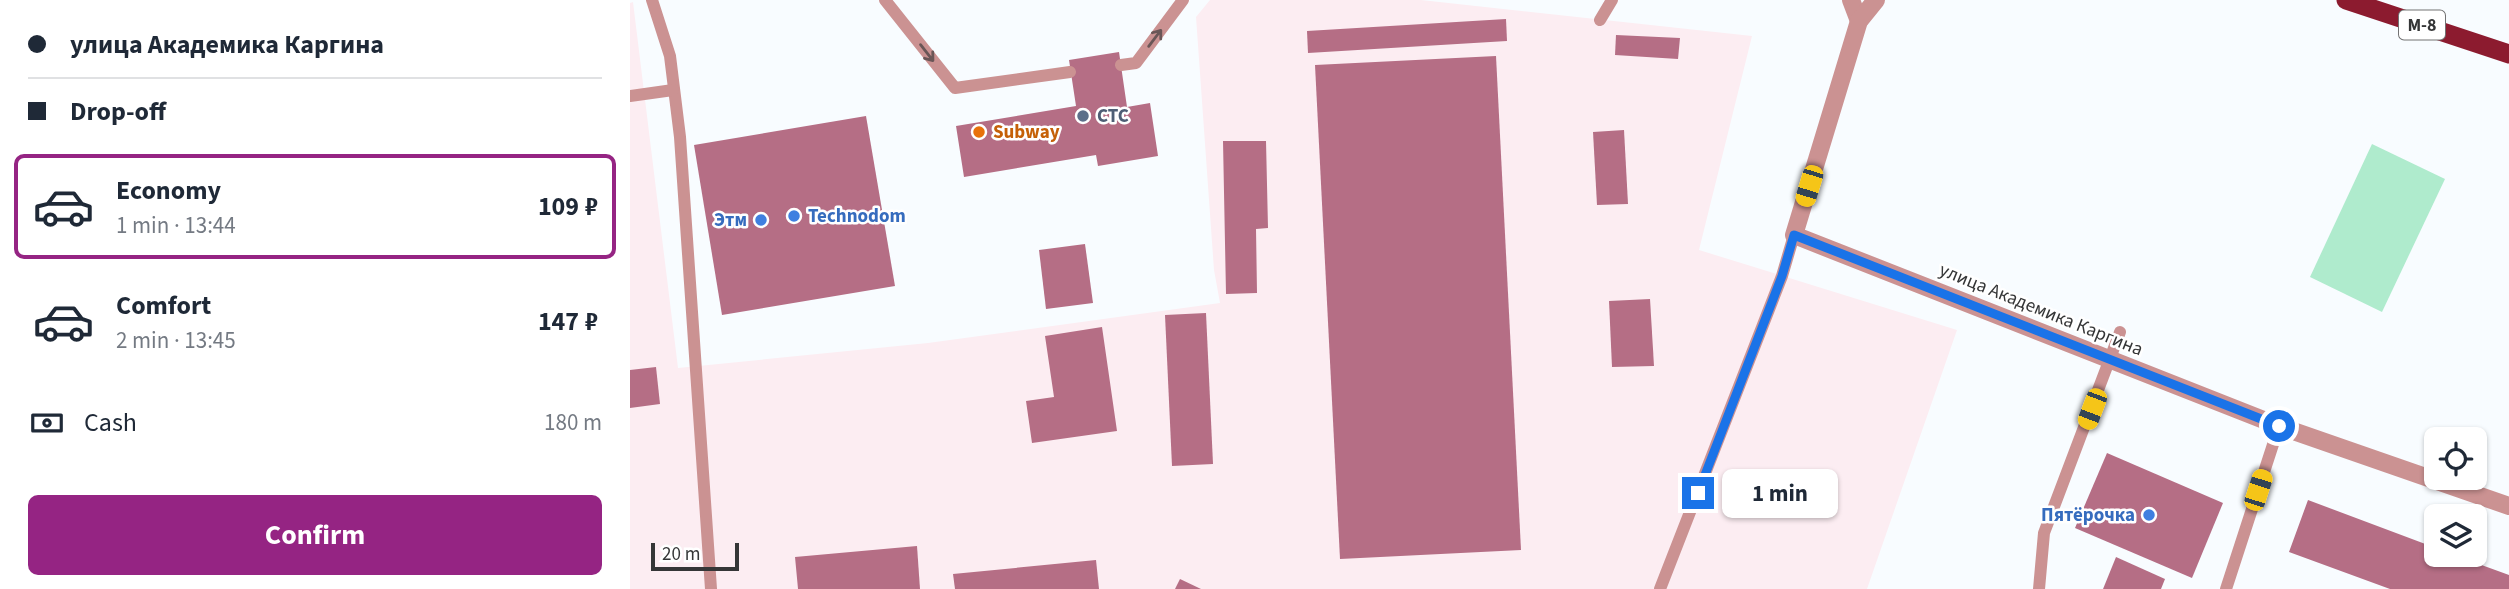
<!DOCTYPE html>
<meta charset="utf-8">
<style>
:root{--surface:#fff;--page:#f2f2f3;--text:#1f2937;--muted:#747a83;--line:#e0e1e3;--accent:#952483}
body{margin:0;font-family:"Source Sans 3",sans-serif;background:var(--page);color:var(--text);height:100vh;display:flex;flex-direction:column;font-size:26px;white-space:nowrap}
*{box-sizing:border-box;margin:0}
p{font-size:23px;color:var(--muted)}
.icon{flex:none;width:38px;height:38px;fill:none;stroke:currentColor;stroke-width:2;stroke-linecap:round;stroke-linejoin:round}
.map{position:relative;flex:1;overflow:hidden}
.details{display:flex;flex-direction:column;background:var(--surface);width:630px}
.details>*{flex:none}
.banner{display:grid;align-content:center;height:154px;padding:0 28px;background:var(--surface)}
.fabs{position:absolute;left:1794px;top:427px;display:grid;gap:14px}
.fabs a{display:grid;place-items:center;width:63px;height:63px;border-radius:10px;background:var(--surface);box-shadow:0 2px 5px #0004;font-size:35px}
.scale{position:absolute;left:21px;bottom:18px;width:88px;box-sizing:border-box;padding-left:7px;border:4px solid #353637;border-top:0;font-size:19px;line-height:24px;white-space:nowrap;color:#353637;-webkit-text-stroke:5px #fff;paint-order:stroke}
.end{position:absolute;width:32px;height:32px;margin:-16px;border:9px solid #1a73e8;background:#fff;box-shadow:0 0 0 4px #fff}
.from{border-radius:50%}
.bubble{position:absolute;height:49px;border-radius:10px;background:var(--surface);box-shadow:0 2px 5px #0004;font-size:23px;font-weight:700;line-height:49px;text-align:center}
.car{position:absolute;width:21px;height:42px;margin:-21px -10px;border-radius:9px;box-shadow:0 0 5px 2px #0007;background:linear-gradient(#f5c518 24%,#345 0 40%,#f5c518 0 76%,#345 0 86%,#f5c518 0)}
.banner b{display:flex;align-items:center;gap:24px;height:66px;font-size:26px}
.banner b+b{border-top:2px solid var(--line)}
.banner i{width:18px;height:18px;background:var(--text)}
ul{padding:0;list-style:none}
li{display:flex;align-items:center;gap:21px;height:105px;margin:0 14px 10px;padding:0 14px;border:4px solid transparent;border-radius:10px}
li div{flex:1}
li b{display:block;font-size:26px}
li em{font-style:normal;font-weight:700}
li.active{border-color:var(--accent)}
li>.icon{width:63px;height:63px;stroke-width:1.5}
.pay{display:flex;align-items:center;gap:18px;height:77px;padding:0 28px;font-size:26px}
.pay p{margin-inline-start:auto}
.primary-button{display:flex;gap:14px;margin-top:auto;padding:14px 28px}
.primary-button a{flex:1;height:80px;border-radius:10px;background:var(--accent);color:#fff;font-size:28px;font-weight:700;line-height:80px;text-align:center}
main{display:flex;flex:1;min-height:0}
.map>svg:first-child{display:block}
.industrial{fill:#fcedf2}
.green{fill:#afebcd}
.building{fill:#b56e85}
.lines{fill:none;stroke-linecap:round;stroke-linejoin:round}
.service{stroke:#cb9292;stroke-width:12}
.minor{stroke:#cb9292;stroke-width:18}
.trunk{stroke:#8c1b2f;stroke-width:19}
.oneway{stroke:#6a5657}
.route{stroke:#1a73e8;stroke-width:9}
.service-dot{fill:#5c6f8a;stroke:#fff;stroke-width:2.5}
.food-dot{fill:#e8710a;stroke:#fff;stroke-width:2.5}
.shop-dot{fill:#3f7fe0;stroke:#fff;stroke-width:2.5}
.labels{text-anchor:middle;dominant-baseline:central;stroke-width:5;stroke-linejoin:round;paint-order:stroke}
.shield{fill:#fff;stroke:#727273;stroke-width:2}
.shield-label{font-size:18px;font-weight:bold;fill:#353637}
.service-label{font-size:19px;font-weight:bold;fill:#4e5e75;stroke:#fff;text-anchor:start}
.food-label{font-size:19px;font-weight:bold;fill:#c56008;stroke:#fff;text-anchor:start}
.shop-label{font-size:19px;font-weight:bold;fill:#366cbe;stroke:#fff;text-anchor:end}
.street-label{font-size:19px;fill:#353637;stroke:#fff}
</style>
<main>
<section class="details">
<div class="banner">
<b><i class="from"></i>улица Академика Каргина</b>
<b><i></i>Drop-off</b>
</div>
<ul>
<li class="active"><svg class="icon" aria-label="car" viewBox="0 0 24 24"><path d="M5 17H2v-5l4-1 3-4h7l3 4 3 1v5h-3M9 17h6M6 11h13"/><circle cx="7" cy="17" r="2"/><circle cx="17" cy="17" r="2"/></svg><div><b>Economy</b><p>1 min · 13:44</p></div><em>109 ₽</em></li>
<li><svg class="icon" aria-label="car" viewBox="0 0 24 24"><path d="M5 17H2v-5l4-1 3-4h7l3 4 3 1v5h-3M9 17h6M6 11h13"/><circle cx="7" cy="17" r="2"/><circle cx="17" cy="17" r="2"/></svg><div><b>Comfort</b><p>2 min · 13:45</p></div><em>147 ₽</em></li>
</ul>
<div class="pay"><svg class="icon" aria-label="cash" viewBox="0 0 24 24"><path d="M3 7h18v10H3z"/><circle cx="12" cy="12" r="2"/></svg>Cash<p>180 m</p></div>
<div class="primary-button"><a>Confirm</a></div>
</section>
<div class="map">
<svg width="1879" height="589" viewBox="0 0 1879 589">
<rect width="100%" height="100%" fill="#f8fcff"/>
<path class="industrial" d="M580,0H791L1122,36L1069,250L1327,330L1237,589H0V3L3,2L48,368L298,343L590,303L584,270L566,17Z"/>
<path class="green" d="M1742,144L1815,179L1752,312L1680,277Z"/>
<g class="building">
<path d="M876,19L877,41L678,53L677,31Z"/>
<path d="M986,35L1050,38L1048,59L985,55Z"/>
<path d="M489,52L497,107L520,103L528,156L468,166L466,155L334,177L326,126L446,106L439,60Z"/>
<path d="M866,56L891,550L710,559L685,65Z"/>
<path d="M236,116L265,286L92,315L64,145Z"/>
<path d="M994,130L998,204L967,205L963,132Z"/>
<path d="M593,141H636L638,228L626,229L627,293L596,294Z"/>
<path d="M455,244L463,303L416,309L409,250Z"/>
<path d="M1020,299L1024,366L982,367L979,301Z"/>
<path d="M576,313L583,464L542,466L535,315Z"/>
<path d="M472,327L487,431L402,443L396,401L424,397L415,336Z"/>
<path d="M26,367L30,404L0,408V370Z"/>
<path d="M1477,453L1593,503L1562,578L1445,528Z"/>
<path d="M1678,500L1806,548V555H1824L1879,575V589H1760L1659,552Z"/>
<path d="M287,546L290,589H168L165,557Z"/>
<path d="M1486,557L1535,579L1531,589H1473Z"/>
<path d="M466,560L469,589H325L323,574Z"/>
<path d="M550,579L571,589H545Z"/>
</g>
<g class="lines">
<g class="service">
<path d="M22,0L40,56L50,137L81,589"/>
<path d="M255,0L325,88L440,72"/>
<path d="M970,20L982,0"/>
<path d="M491,65L506,63L553,0"/>
<path d="M0,96L43,90"/>
<path d="M1030,589L1152,276L1164,235"/>
<path d="M1409,589L1414,533L1490,332"/>
<path d="M1596,589L1649,426"/>
</g>
<g class="minor">
<path d="M1221,0L1229,21"/>
<path d="M1246,0L1229,21L1164,235L1649,426L1879,506"/>
</g>
<path class="trunk" d="M1716,0L1879,54"/>
</g>
<defs><path id="oneway-shaft" d="M-6 0H5M1.5-3L5.5 0L1.5 3" fill="none" stroke-width="1.6" stroke-linecap="round" stroke-linejoin="round" transform="scale(1.75)"/></defs>
<g class="oneway">
<use href="#oneway-shaft" transform="translate(525 38) rotate(-53)"/>
<use href="#oneway-shaft" transform="translate(297 53) rotate(52)"/>
</g>
<g class="lines">
<path class="route" d="M1068,493L1152,276L1164,235L1649,426"/>
</g>
<circle class="service-dot" cx="453" cy="116" r="7"/>
<circle class="food-dot" cx="349" cy="132" r="7"/>
<g class="shop-dot">
<circle cx="164" cy="216" r="7"/>
<circle cx="131" cy="220" r="7"/>
<circle cx="1519" cy="515" r="7"/>
</g>
<g class="labels">
<rect class="shield" x="1769" y="10.5" width="46" height="29" rx="5"/>
<g class="shield-label">
<text x="1792" y="25">М-8</text>
</g>
<g class="service-label">
<text x="467" y="116">СТС</text>
</g>
<g class="food-label">
<text x="363" y="132">Subway</text>
</g>
<g class="shop-label">
<text x="178" y="216" text-anchor="start">Technodom</text>
<text x="117" y="220">Этм</text>
<text x="1505" y="515">Пятёрочка</text>
</g>
<g class="street-label">
<text transform="translate(1411 310) rotate(22)">улица Академика Каргина</text>
</g>
</g>
</svg>
<div class="fabs">
<a><svg class="icon" aria-label="locate" viewBox="0 0 24 24"><circle cx="12" cy="12" r="6"/><path d="M12 2v4M12 18v4M2 12h4M18 12h4"/></svg></a>
<a><svg class="icon" aria-label="layers" viewBox="0 0 24 24"><path d="M12 4l9 5-9 5-9-5zM3 14l9 5 9-5"/></svg></a>
</div>
<div class="scale">20 m</div>
<i class="end from" style="left:1649px;top:426px"></i>
<i class="end" style="left:1068px;top:493px"></i>
<div class="bubble" style="left:1092px;top:469px;width:116px">1 min</div>
<i class="car" style="left:1179px;top:186px;rotate:197deg"></i>
<i class="car" style="left:1462px;top:409px;rotate:201deg"></i>
<i class="car" style="left:1628px;top:490px;rotate:18deg"></i>
</div>
</main>
